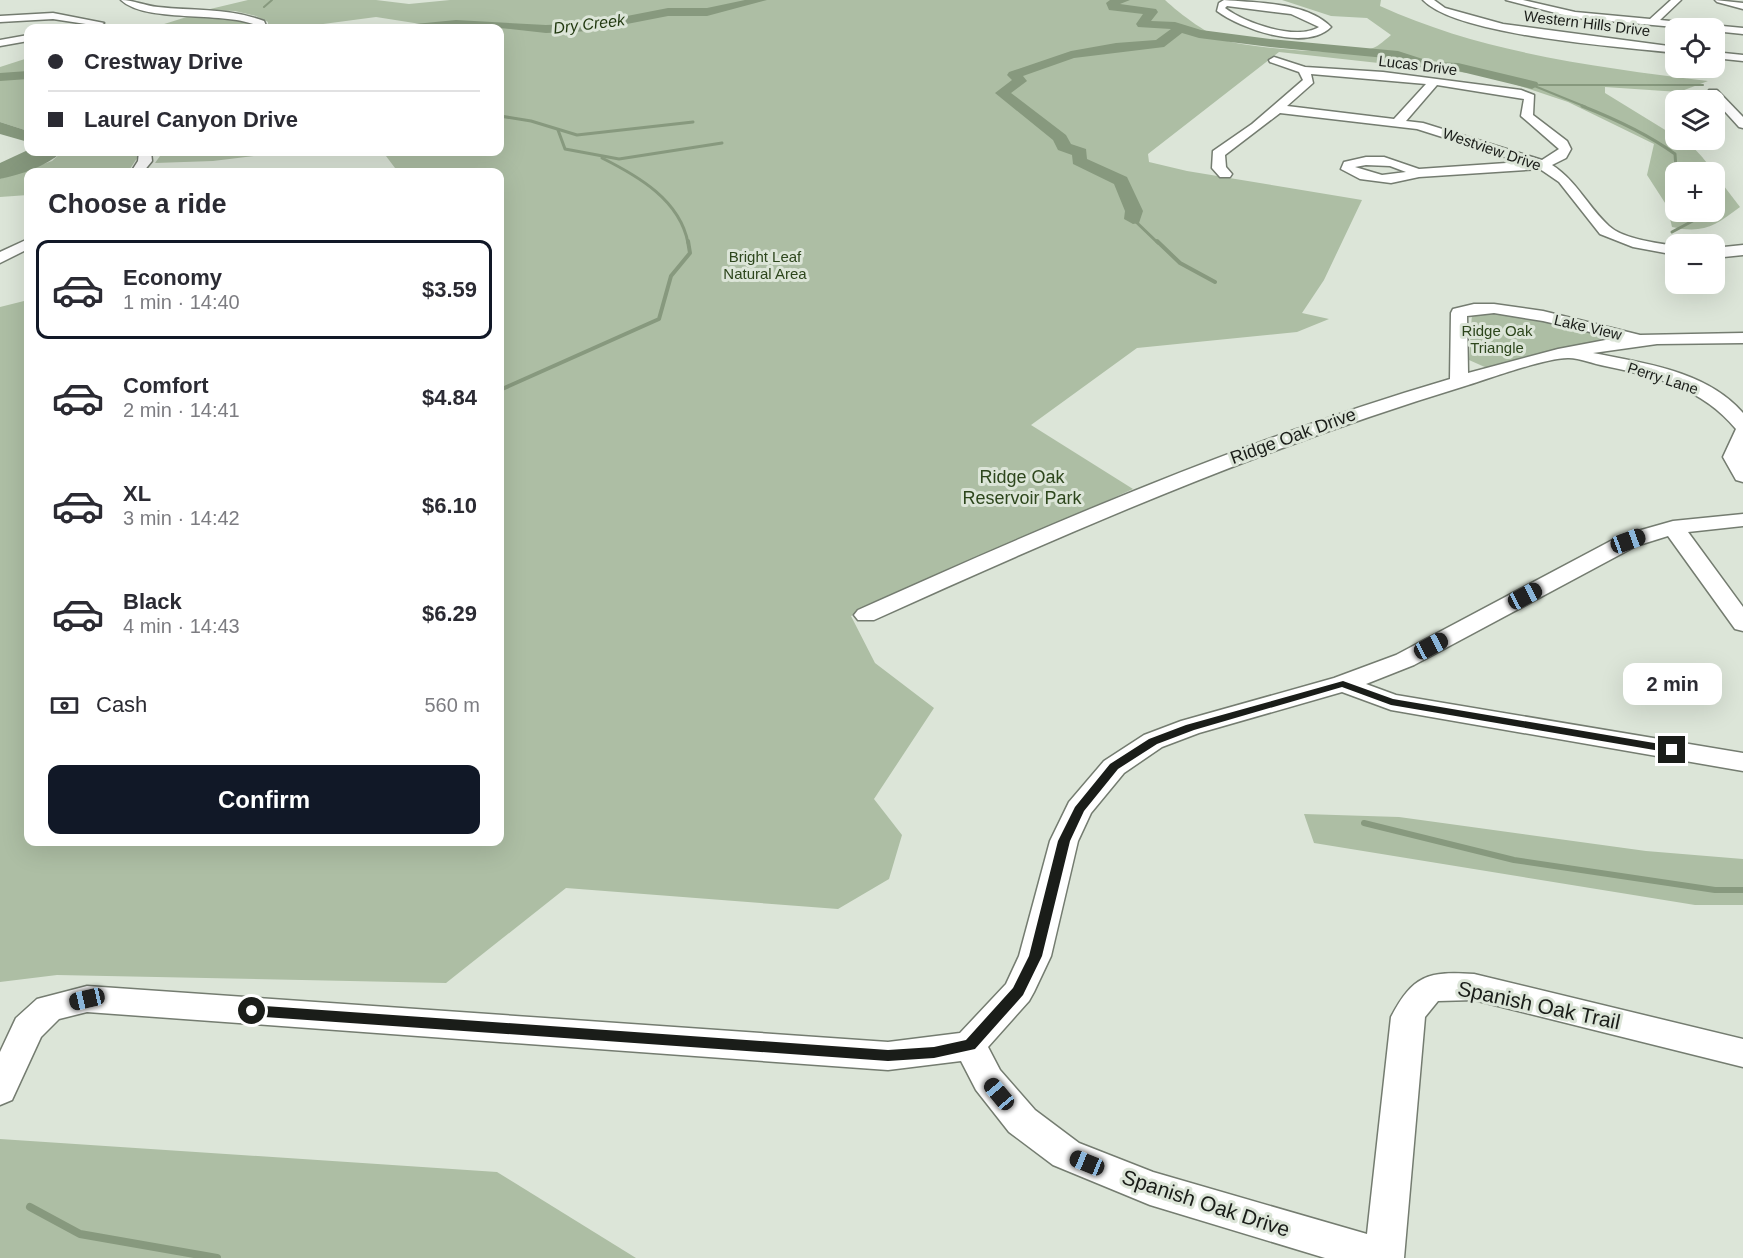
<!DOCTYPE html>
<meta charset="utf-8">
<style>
:root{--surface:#fff;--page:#f2f2f3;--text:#2b2b33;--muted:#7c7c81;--line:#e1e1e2;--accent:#111827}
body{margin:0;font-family:Arial,sans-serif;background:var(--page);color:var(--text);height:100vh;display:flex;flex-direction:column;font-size:22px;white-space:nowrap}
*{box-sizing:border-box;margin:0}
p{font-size:20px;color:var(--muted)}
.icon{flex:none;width:33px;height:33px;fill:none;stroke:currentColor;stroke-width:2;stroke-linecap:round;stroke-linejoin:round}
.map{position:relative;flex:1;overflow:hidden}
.sheet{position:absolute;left:24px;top:168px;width:480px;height:678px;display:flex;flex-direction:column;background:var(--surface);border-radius:12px;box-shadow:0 6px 24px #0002}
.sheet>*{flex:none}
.top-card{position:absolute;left:24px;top:24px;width:480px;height:132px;border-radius:12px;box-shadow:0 6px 24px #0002;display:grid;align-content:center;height:132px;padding:0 24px;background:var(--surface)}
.fabs{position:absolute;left:1665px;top:18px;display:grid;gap:12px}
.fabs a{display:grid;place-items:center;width:60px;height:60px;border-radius:12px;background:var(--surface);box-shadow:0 6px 24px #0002;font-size:30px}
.end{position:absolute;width:27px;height:27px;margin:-14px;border:8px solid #1a1d19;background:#fff;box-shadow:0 0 0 3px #fff}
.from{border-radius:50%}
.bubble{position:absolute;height:42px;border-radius:12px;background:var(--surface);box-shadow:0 6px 24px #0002;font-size:20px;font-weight:700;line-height:42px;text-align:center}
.car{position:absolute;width:18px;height:36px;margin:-18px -9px;border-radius:8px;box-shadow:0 0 4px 2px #0007;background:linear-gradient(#222 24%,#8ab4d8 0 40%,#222 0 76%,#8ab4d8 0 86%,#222 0)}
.top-card b{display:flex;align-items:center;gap:21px;height:57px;font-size:22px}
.top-card b+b{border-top:2px solid var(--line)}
.top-card i{width:15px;height:15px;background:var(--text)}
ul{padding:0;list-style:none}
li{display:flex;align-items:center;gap:18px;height:99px;margin:0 12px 9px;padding:0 12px;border:3px solid transparent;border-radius:12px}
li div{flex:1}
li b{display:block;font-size:22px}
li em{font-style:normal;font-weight:700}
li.selected{border-color:var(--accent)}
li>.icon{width:54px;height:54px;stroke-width:1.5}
h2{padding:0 24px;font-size:27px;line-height:72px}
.pay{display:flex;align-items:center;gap:15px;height:66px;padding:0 24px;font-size:22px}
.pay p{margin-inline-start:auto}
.button{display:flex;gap:12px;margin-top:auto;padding:12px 24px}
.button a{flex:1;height:69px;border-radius:12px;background:var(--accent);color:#fff;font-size:24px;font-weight:700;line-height:69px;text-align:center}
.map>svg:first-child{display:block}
.green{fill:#adbea4}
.water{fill:#87997e}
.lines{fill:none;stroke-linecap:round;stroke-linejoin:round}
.stream-far4{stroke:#87997e;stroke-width:2}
.stream-far3{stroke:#87997e;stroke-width:3}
.stream-far2{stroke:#87997e;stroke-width:4}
.stream-far1{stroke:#87997e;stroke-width:6}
.stream{stroke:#87997e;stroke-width:8}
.river{fill:#87997e;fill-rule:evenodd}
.minor-casing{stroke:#747c70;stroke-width:3}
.minor{fill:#fff;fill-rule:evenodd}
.route{fill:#1a1d19}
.labels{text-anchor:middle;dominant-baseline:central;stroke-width:6;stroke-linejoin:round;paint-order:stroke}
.far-street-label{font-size:15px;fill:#1a1d19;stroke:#dce5d8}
.far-park-label{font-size:15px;fill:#2d461c;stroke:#dce5d8}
.far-water-label{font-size:16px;font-style:italic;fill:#1f370d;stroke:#dce5d8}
.street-label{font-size:18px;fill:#1a1d19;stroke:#dce5d8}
.park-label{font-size:18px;fill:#2d461c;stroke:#dce5d8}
.near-street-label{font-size:21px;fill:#1a1d19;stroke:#dce5d8}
</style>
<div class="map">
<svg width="1743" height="1258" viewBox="0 0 1743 1258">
<rect width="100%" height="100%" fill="#dce5d8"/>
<g class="green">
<path d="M248,0H376L409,4L450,0H1165C1180,14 1210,37 1231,42C1258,48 1348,57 1373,48C1379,46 1386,39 1391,35L1367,18L1331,16L1282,0H1381L1380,6C1483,53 1596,67 1708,81L1679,92L1605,87V93L1675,136L1676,140C1692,140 1705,161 1714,172H1676V212H1714V173L1740,207C1715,226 1703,234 1672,227L1667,206L1647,175L1654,144L1568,102L1487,75L1279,52L1148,154L1149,162L1187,171L1362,200L1324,280L1302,313L1329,319L1297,332L1137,348L1031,425L1133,489L851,616L875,663L934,708L874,799L902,835L889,879L838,909L566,888L446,983L57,975L0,982V307L28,300V842H500V172H398L383,152H500V28H414L427,25L376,17L293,28H268V22L256,16L235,11L206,10Z"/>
<path d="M193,15L251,20L255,25C242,32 178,29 161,25Z"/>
<path d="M28,58V131L0,122V67Z"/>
<path d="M62,152H135L139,155L128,172H28V195L0,197V179L52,161Z"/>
<path d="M156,152H288L213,161L155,163L160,156Z"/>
<path d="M1496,311L1589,330L1602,340L1487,368L1469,360L1472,313Z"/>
<path d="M1304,814L1399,817L1646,851L1743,859V905H1695L1314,843Z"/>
<path d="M0,1139L497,1172L636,1258H0Z"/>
</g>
<g class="water">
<path d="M0,122L28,131V142L0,134Z"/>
<path d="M28,150L62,152C45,167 22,174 0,179V163Z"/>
</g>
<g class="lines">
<g class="stream-far4">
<path d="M264,7L272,0"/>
<path d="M198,25V28"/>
<path d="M1532,85L1586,107"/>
<path d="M1539,85H1703"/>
</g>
<g class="stream-far3">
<path d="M1582,106C1615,119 1646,133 1675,154L1676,168L1682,172"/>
<path d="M500,116L531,121L577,135L693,122"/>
<path d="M558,130L565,149L619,159L722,143"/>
<path d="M602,158C638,176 680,200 688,243"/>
<path d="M1133,219L1158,243"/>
<path d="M1672,232L1702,216V212"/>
</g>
<g class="stream-far2">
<path d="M1157,241L1180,263L1215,282"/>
<path d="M500,390L659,319L671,276L690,253L688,241"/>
</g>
<path class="stream-far1" d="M1364,823L1514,860L1715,890H1743"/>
<path class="stream" d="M30,1207L80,1234L217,1258"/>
<g class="river">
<path d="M745,0H767L707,16H668L591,31L546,33L500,28H409L415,24L456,20L546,25L591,23L668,8H707Z"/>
<path d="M1130,0L1120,4L1156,9L1158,12L1151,21L1175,22L1201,30L1270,39L1398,51L1432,62L1458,63L1537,82L1539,85L1532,89L1458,71L1431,70L1396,59L1270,47L1199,38L1182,33L1164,47L1074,58L1023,76L1027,81L1011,93L1066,135L1071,144L1086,149L1087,159L1127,177L1143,211L1139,223L1133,224L1124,219L1125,211L1114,184L1073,164L1072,155L1058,150L1053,140L995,93L1012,80L1007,75L1009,72L1071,51L1116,43L1156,40L1171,29L1138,27L1136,24L1143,14L1109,10L1106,3L1110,0Z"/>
<path d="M28,71V79L0,81V73Z"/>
</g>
<defs>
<g id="minor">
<path d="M121,0C134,0 145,6 158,7C194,11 230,8 264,21L267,28H257L256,25C221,11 145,23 121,0Z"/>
<path d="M1224,0C1257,3 1307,2 1331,27C1306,52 1241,29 1217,11L1219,3ZM1227,6L1291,14L1319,27C1296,41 1245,23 1225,8Z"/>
<path d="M1423,0H1434L1445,8L1503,24L1676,47V53C1622,47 1457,36 1423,0Z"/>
<path d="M1506,0H1523L1575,12L1650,19L1671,0H1681L1660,20L1743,28V34L1714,31V28H1686L1575,18Z"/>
<path d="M1715,0L1743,3V9L1717,2Z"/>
<path d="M53,13L104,23L99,26L53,19L0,22V16Z"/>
<path d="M28,35V41L0,46V40Z"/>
<path d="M1714,52L1743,55V61L1714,58Z"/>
<path d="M1274,57L1305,67L1383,72L1521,90L1534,95L1533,115L1567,141L1571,149L1566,158L1552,165C1577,181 1588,207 1609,226C1623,239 1657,243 1676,246V255L1633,247L1600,234L1559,182L1540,169L1419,177L1391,183L1360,179L1341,169L1344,162L1366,157H1384L1419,169L1521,162L1417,129L1280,113L1225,155L1226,167L1232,174L1230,177H1220L1212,168L1213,151L1252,124L1303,80L1299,72L1270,62L1269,60ZM1311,74L1426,84L1394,119L1287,106L1313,83ZM1437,85L1524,99L1521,116L1559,149L1542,160L1423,123L1406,121ZM1366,165L1390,166L1406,172L1382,175L1355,167Z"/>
<path d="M1709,90H1717L1743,117V128L1739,127L1709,94Z"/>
<path d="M139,152H151L152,161L143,172H131L138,161Z"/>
<path d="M28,239V249L0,263V252Z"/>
<path d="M1743,245V255L1714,258V248Z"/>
<path d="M1494,304L1543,311L1640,335L1743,333V343L1657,344L1593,353C1644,363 1707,371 1743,413V482L1736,480L1723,457L1736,429C1702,388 1655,376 1605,366C1594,364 1579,358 1569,358C1548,357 1488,379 1465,386C1261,448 1068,532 874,620H858L854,615L858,610C1052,523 1246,439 1450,379L1451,313L1453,309L1474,304ZM1494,313L1543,321L1616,338L1558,349L1468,373L1467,316Z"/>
<path d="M1743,514V526L1688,532L1743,607V631L1735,629L1668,536L1636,546L1414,665L1366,684L1396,695L1743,753V771L1391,710L1342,692L1199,733L1162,747L1124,773L1091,813L1078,841L1051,956L1034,992L1029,1001L988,1047L1000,1070L1035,1110L1079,1143L1153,1172L1367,1234L1391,1017C1413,975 1428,971 1474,974L1743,1039V1067L1474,1000L1438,1001L1425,1017L1404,1258H1325L1150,1205L1053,1165L1009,1132L976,1090L961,1061L888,1070L87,1012L59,1019L41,1037L12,1100L0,1105V1052L16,1018L37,999L87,986L888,1042L960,1033L1006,984L1019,956L1050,841L1069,802L1104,761L1144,735L1181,721L1334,678L1396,655L1620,536L1673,521Z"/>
</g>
</defs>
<use href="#minor" class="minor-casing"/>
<use href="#minor" class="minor"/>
</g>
<path class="route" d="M1343,681L1393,699L1672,746L1678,750L1672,753L1391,705L1342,687L1194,730L1157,744L1118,769L1084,811L1070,841L1042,956L1023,995L975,1049L934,1058L888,1061L252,1016L245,1011L252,1005L888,1050L934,1047L966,1040L1013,988L1029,956L1058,841L1075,807L1110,764L1149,739L1186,725Z"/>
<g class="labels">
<g class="far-street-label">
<text transform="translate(1587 23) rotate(7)">Western Hills Drive</text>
<text transform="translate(1418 65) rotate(7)">Lucas Drive</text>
<text transform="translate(1492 149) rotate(19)">Westview Drive</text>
<text transform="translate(1588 327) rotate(13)">Lake View</text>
<text transform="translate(1663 378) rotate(18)">Perry Lane</text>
</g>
<g class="far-park-label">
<text x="765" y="256">Bright Leaf<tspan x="765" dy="17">Natural Area</tspan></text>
<text x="1497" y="330">Ridge Oak<tspan x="1497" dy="17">Triangle</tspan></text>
</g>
<g class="far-water-label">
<text transform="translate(589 24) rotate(-7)">Dry Creek</text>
</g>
<g class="street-label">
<text transform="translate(1293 436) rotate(-20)">Ridge Oak Drive</text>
</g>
<g class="park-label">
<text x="1022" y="477">Ridge Oak<tspan x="1022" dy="21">Reservoir Park</tspan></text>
</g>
<g class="near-street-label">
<text transform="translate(1539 1005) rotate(12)">Spanish Oak Trail</text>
<text transform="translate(1206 1203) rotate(18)">Spanish Oak Drive</text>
</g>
</g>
</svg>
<div class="fabs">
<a><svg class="icon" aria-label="locate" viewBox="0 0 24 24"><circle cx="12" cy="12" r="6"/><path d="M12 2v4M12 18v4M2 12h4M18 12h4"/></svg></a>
<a><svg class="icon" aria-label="layers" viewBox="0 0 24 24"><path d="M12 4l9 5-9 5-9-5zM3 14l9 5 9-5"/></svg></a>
<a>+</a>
<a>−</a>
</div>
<i class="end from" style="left:252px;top:1011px"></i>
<i class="end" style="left:1672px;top:750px"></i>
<div class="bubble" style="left:1623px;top:663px;width:99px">2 min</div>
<i class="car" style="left:1628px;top:541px;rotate:70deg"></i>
<i class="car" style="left:1525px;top:596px;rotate:62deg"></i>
<i class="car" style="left:1431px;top:646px;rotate:62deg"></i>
<i class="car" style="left:87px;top:999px;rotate:257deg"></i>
<i class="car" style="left:999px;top:1094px;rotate:320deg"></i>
<i class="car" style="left:1087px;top:1163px;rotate:292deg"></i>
<div class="top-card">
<b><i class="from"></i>Crestway Drive</b>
<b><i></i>Laurel Canyon Drive</b>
</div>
<section class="sheet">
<h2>Choose a ride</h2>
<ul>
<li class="selected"><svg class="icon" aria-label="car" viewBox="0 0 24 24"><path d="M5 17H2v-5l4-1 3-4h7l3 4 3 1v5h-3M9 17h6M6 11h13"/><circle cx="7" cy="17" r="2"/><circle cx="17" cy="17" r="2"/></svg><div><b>Economy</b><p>1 min · 14:40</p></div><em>$3.59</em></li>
<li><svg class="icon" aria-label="car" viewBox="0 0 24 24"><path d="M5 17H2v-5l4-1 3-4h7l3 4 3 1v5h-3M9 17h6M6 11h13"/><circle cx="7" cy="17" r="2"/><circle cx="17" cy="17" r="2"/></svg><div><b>Comfort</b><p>2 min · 14:41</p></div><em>$4.84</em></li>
<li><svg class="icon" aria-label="car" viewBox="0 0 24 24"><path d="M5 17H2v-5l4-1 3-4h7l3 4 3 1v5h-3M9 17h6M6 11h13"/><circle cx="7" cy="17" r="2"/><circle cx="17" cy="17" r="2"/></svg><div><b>XL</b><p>3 min · 14:42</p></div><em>$6.10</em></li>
<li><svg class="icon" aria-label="car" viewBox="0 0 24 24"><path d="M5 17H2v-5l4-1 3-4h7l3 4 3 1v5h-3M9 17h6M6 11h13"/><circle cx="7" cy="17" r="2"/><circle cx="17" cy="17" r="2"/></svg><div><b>Black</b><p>4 min · 14:43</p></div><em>$6.29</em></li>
</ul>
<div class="pay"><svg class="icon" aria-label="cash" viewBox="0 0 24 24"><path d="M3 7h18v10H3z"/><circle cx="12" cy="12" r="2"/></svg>Cash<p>560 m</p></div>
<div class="button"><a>Confirm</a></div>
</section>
</div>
